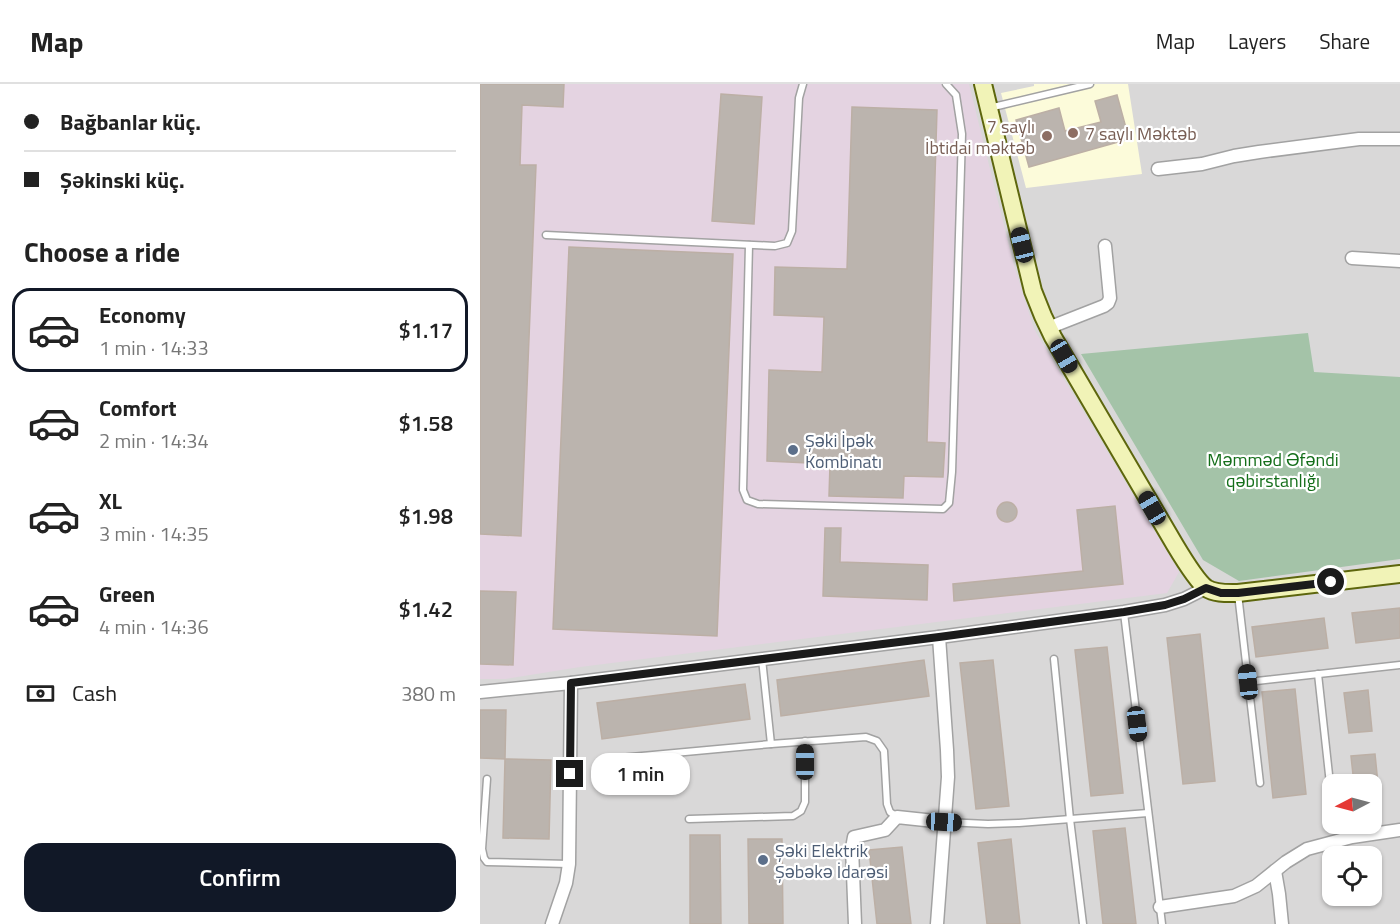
<!DOCTYPE html>
<meta charset="utf-8">
<style>
:root{--surface:#fff;--page:#f2f2f2;--text:#222;--muted:#767676;--line:#e0e0e0;--accent:#111827}
body{margin:0;font-family:"Titillium Web",sans-serif;background:var(--page);color:var(--text);height:100vh;display:flex;flex-direction:column;font-size:22px;white-space:nowrap}
*{box-sizing:border-box;margin:0}
p{font-size:20px;color:var(--muted)}
.icon{flex:none;width:33px;height:33px;fill:none;stroke:currentColor;stroke-width:2;stroke-linecap:round;stroke-linejoin:round}
.map{position:relative;flex:1;overflow:hidden}
.drawer{display:flex;flex-direction:column;background:var(--surface);width:480px}
.drawer>*{flex:none}
.guide{display:grid;align-content:center;height:132px;padding:0 24px;background:var(--surface)}
.needle{width:39px;rotate:264deg}
.fabs{position:absolute;left:842px;top:690px;display:grid;gap:12px}
.fabs a{display:grid;place-items:center;width:60px;height:60px;border-radius:12px;background:var(--surface);box-shadow:0 2px 4px #0004;font-size:30px}
.end{position:absolute;width:27px;height:27px;margin:-14px;border:8px solid #1b1b1b;background:#fff;box-shadow:0 0 0 3px #fff}
.from{border-radius:50%}
.bubble{position:absolute;height:42px;border-radius:18px;background:var(--surface);box-shadow:0 2px 4px #0004;font-size:20px;font-weight:600;line-height:42px;text-align:center}
.car{position:absolute;width:18px;height:36px;margin:-18px -9px;border-radius:8px;box-shadow:0 0 4px 2px #0007;background:linear-gradient(#222 24%,#8ab4d8 0 40%,#222 0 76%,#8ab4d8 0 86%,#222 0)}
.guide b{display:flex;align-items:center;gap:21px;height:57px;font-size:22px}
.guide b+b{border-top:2px solid var(--line)}
.guide i{width:15px;height:15px;background:var(--text)}
ul{padding:0;list-style:none}
li{display:flex;align-items:center;gap:18px;height:84px;margin:0 12px 9px;padding:0 12px;border:3px solid transparent;border-radius:18px}
li div{flex:1}
li b{display:block;font-size:22px}
li em{font-style:normal;font-weight:600}
li.active{border-color:var(--accent)}
li>.icon{width:54px;height:54px;stroke-width:1.5}
h2{padding:0 24px;font-size:27px;line-height:72px}
.pay{display:flex;align-items:center;gap:15px;height:66px;padding:0 24px;font-size:22px}
.pay p{margin-inline-start:auto}
.primary-button{display:flex;gap:12px;margin-top:auto;padding:12px 24px}
.primary-button a{flex:1;height:69px;border-radius:18px;background:var(--accent);color:#fff;font-size:24px;font-weight:600;line-height:69px;text-align:center}
header{display:flex;align-items:center;gap:36px;box-sizing:border-box;height:84px;padding:0 30px;background:var(--surface);border-bottom:2px solid var(--line)}
header strong{font-size:28px}
nav{display:flex;gap:33px;margin-inline-start:auto;font-size:21px}
main{display:flex;flex:1;min-height:0}
.map>svg:first-child{display:block}
.residential{fill:#d9d8d8;fill-rule:evenodd}
.industrial{fill:#e4d3e1}
.education{fill:#fcfbda}
.cemetery{fill:#a4c3a8}
.building{fill:#bbb4ae;stroke:#bcafa5;stroke-width:1.5}
.lines{fill:none;stroke-linecap:round;stroke-linejoin:round}
.lane-casing{stroke:#a2a2a2;stroke-width:9}
.street-casing{stroke:#a2a2a2;stroke-width:15}
.secondary-casing{stroke:#5d660d;stroke-width:20}
.lane{stroke:#fff;stroke-width:6}
.street{stroke:#fff;stroke-width:12}
.secondary{stroke:#f1f3b7;stroke-width:16}
.route{stroke:#1b1b1b;stroke-width:8}
.education-dot{fill:#8d6e63;stroke:#fff;stroke-width:2}
.service-dot{fill:#5c6f8a;stroke:#fff;stroke-width:2}
.labels{text-anchor:middle;dominant-baseline:central;stroke-width:4.5;stroke-linejoin:round;paint-order:stroke}
.education-label{font-size:18px;fill:#785e54;stroke:#fff;text-anchor:end}
.service-label{font-size:18px;fill:#4e5e75;stroke:#fff;text-anchor:start}
.park-label{font-size:18px;fill:#146e1a;stroke:#fff}
</style>
<header>
<strong>Map</strong>
<nav><a>Map</a><a>Layers</a><a>Share</a></nav>
</header>
<main>
<section class="drawer">
<div class="guide">
<b><i class="from"></i>Bağbanlar küç.</b>
<b><i></i>Şəkinski küç.</b>
</div>
<h2>Choose a ride</h2>
<ul>
<li class="active"><svg class="icon" aria-label="car" viewBox="0 0 24 24"><path d="M5 17H2v-5l4-1 3-4h7l3 4 3 1v5h-3M9 17h6M6 11h13"/><circle cx="7" cy="17" r="2"/><circle cx="17" cy="17" r="2"/></svg><div><b>Economy</b><p>1 min · 14:33</p></div><em>$1.17</em></li>
<li><svg class="icon" aria-label="car" viewBox="0 0 24 24"><path d="M5 17H2v-5l4-1 3-4h7l3 4 3 1v5h-3M9 17h6M6 11h13"/><circle cx="7" cy="17" r="2"/><circle cx="17" cy="17" r="2"/></svg><div><b>Comfort</b><p>2 min · 14:34</p></div><em>$1.58</em></li>
<li><svg class="icon" aria-label="car" viewBox="0 0 24 24"><path d="M5 17H2v-5l4-1 3-4h7l3 4 3 1v5h-3M9 17h6M6 11h13"/><circle cx="7" cy="17" r="2"/><circle cx="17" cy="17" r="2"/></svg><div><b>XL</b><p>3 min · 14:35</p></div><em>$1.98</em></li>
<li><svg class="icon" aria-label="car" viewBox="0 0 24 24"><path d="M5 17H2v-5l4-1 3-4h7l3 4 3 1v5h-3M9 17h6M6 11h13"/><circle cx="7" cy="17" r="2"/><circle cx="17" cy="17" r="2"/></svg><div><b>Green</b><p>4 min · 14:36</p></div><em>$1.42</em></li>
</ul>
<div class="pay"><svg class="icon" aria-label="cash" viewBox="0 0 24 24"><path d="M3 7h18v10H3z"/><circle cx="12" cy="12" r="2"/></svg>Cash<p>380 m</p></div>
<div class="primary-button"><a>Confirm</a></div>
</section>
<div class="map">
<svg width="920" height="840" viewBox="0 0 920 840">
<rect width="100%" height="100%" fill="#ece8e1"/>
<path class="residential" d="M0,0H920V840H0ZM852,700H891V740H852ZM852,772H891V812H852Z"/>
<path class="industrial" d="M0,0H489L533,178L554,245L699,488L687,509L100,583L25,595H0Z"/>
<path class="education" d="M554,0H648L662,90L546,104L521,9L554,2Z"/>
<path class="cemetery" d="M828,249L834,288L920,293V475L759,497L723,476L601,270Z"/>
<g class="building">
<path d="M0,0H84L83,23L42,21L40,81H56L41,452L0,450Z"/>
<path d="M241,10L282,13L274,140L232,137Z"/>
<path d="M637,11L649,55L549,83L536,36L579,24L585,47L621,38L615,17Z"/>
<path d="M372,23L457,26L447,358L465,359L463,393L424,392L423,414L349,412L350,380L287,377L289,286L342,288L344,233L294,231L295,183L367,185Z"/>
<path d="M89,163L253,170L237,552L73,545Z"/>
<circle cx="527" cy="428" r="10"/>
<path d="M635,422L643,500L474,517L473,500L603,487L597,426Z"/>
<path d="M345,444H361L360,478L448,481L447,516L343,512Z"/>
<path d="M0,507L36,508L33,581L0,580Z"/>
<path d="M920,524V554L876,559L872,529Z"/>
<path d="M844,534L848,564L776,573L772,543Z"/>
<path d="M720,550L735,697L703,700L687,554Z"/>
<path d="M627,563L643,709L611,712L595,566Z"/>
<path d="M444,576L449,612L301,632L297,596Z"/>
<path d="M513,576L529,722L496,725L480,579Z"/>
<path d="M265,600L270,635L122,655L117,619Z"/>
<path d="M815,605L826,710L793,714L782,608Z"/>
<path d="M888,606L892,647L869,649L864,609Z"/>
<path d="M0,626H26L25,675L0,674Z"/>
<path d="M895,670L898,700H874L871,672Z"/>
<path d="M25,675L71,676L69,755L23,754Z"/>
<path d="M645,744L656,840H623L613,747Z"/>
<path d="M210,751H240L241,840H210Z"/>
<path d="M268,755H302L303,840H269Z"/>
<path d="M531,755L540,840H507L498,759Z"/>
<path d="M422,763L431,840H397L389,766Z"/>
</g>
<g class="lines">
<defs>
<g id="lane">
<path d="M509,24L610,0"/>
<path d="M66,151L295,162L307,159L312,147L319,14L323,0"/>
<path d="M269,161L263,406L267,416L278,420L463,425L469,419L472,388L482,50L476,11L466,0"/>
<path d="M758,510L780,699"/>
<path d="M644,529L682,840"/>
<path d="M282,575L291,660"/>
<path d="M574,575L590,735L603,840"/>
<path d="M838,590L851,709"/>
<path d="M768,598L920,581"/>
<path d="M140,674L291,660L386,653L397,657L404,667L407,720L410,728L417,733"/>
<path d="M7,695L2,765L4,774L7,778L89,780"/>
<path d="M209,735L313,732L321,727L325,718V657"/>
<path d="M465,738L508,740L539,739L668,729"/>
</g>
<g id="street">
<path d="M678,85L722,80L754,72L779,68L879,55H920"/>
<path d="M872,174L920,177"/>
<path d="M568,244L624,222L628,219L630,214L625,162"/>
<path d="M0,608L91,599L459,553L644,528L685,521L704,515L726,504"/>
<path d="M795,787L799,810L802,840"/>
<path d="M680,823L754,812L776,802L806,778L827,765L872,753L920,746"/>
<path d="M72,840L86,799L89,780L91,599"/>
<path d="M375,840L372,764L374,753L405,746L417,733L464,738"/>
<path d="M457,840L468,693L467,666L459,553"/>
</g>
<path id="secondary" d="M503,0L553,207L563,232L573,253L695,461C701,471 717,497 726,504C735,510 748,509 758,509L920,490"/>
</defs>
<use href="#lane" class="lane-casing"/>
<use href="#street" class="street-casing"/>
<use href="#secondary" class="secondary-casing"/>
<use href="#lane" class="lane"/>
<use href="#street" class="street"/>
<use href="#secondary" class="secondary"/>
</g>
<g class="lines">
<path class="route" d="M90,690L91,599L459,553L644,528L685,521L704,515L726,504L741,509H758L851,498"/>
</g>
<g class="education-dot">
<circle cx="593" cy="49" r="6"/>
<circle cx="567" cy="52" r="6"/>
</g>
<g class="service-dot">
<circle cx="313" cy="366" r="6"/>
<circle cx="283" cy="776" r="6"/>
</g>
<g class="labels">
<g class="education-label">
<text x="555" y="42">7 saylı<tspan x="555" dy="21">İbtidai məktəb</tspan></text>
<text x="605" y="49" text-anchor="start">7 saylı Məktəb</text>
</g>
<g class="service-label">
<text x="325" y="356">Şəki İpək<tspan x="325" dy="21">Kombinatı</tspan></text>
<text x="295" y="766">Şəki Elektrik<tspan x="295" dy="21">Şəbəkə İdarəsi</tspan></text>
</g>
<g class="park-label">
<text x="793" y="375">Məmməd Əfəndi<tspan x="793" dy="21">qəbirstanlığı</tspan></text>
</g>
</g>
</svg>
<div class="fabs">
<a><svg class="needle" viewBox="-14 -14 28 28"><path d="M0-13l5 13h-10z" fill="#e53935"/><path d="M0 13l5-13h-10z" fill="#767676"/></svg></a>
<a><svg class="icon" aria-label="locate" viewBox="0 0 24 24"><circle cx="12" cy="12" r="6"/><path d="M12 2v4M12 18v4M2 12h4M18 12h4"/></svg></a>
</div>
<i class="end from" style="left:851px;top:498px"></i>
<i class="end" style="left:90px;top:690px"></i>
<div class="bubble" style="left:111px;top:669px;width:99px">1 min</div>
<i class="car" style="left:542px;top:161px;rotate:346deg"></i>
<i class="car" style="left:584px;top:272px;rotate:150deg"></i>
<i class="car" style="left:672px;top:424px;rotate:330deg"></i>
<i class="car" style="left:768px;top:598px;rotate:354deg"></i>
<i class="car" style="left:657px;top:640px;rotate:173deg"></i>
<i class="car" style="left:325px;top:678px;rotate:0deg"></i>
<i class="car" style="left:464px;top:738px;rotate:93deg"></i>
</div>
</main>
